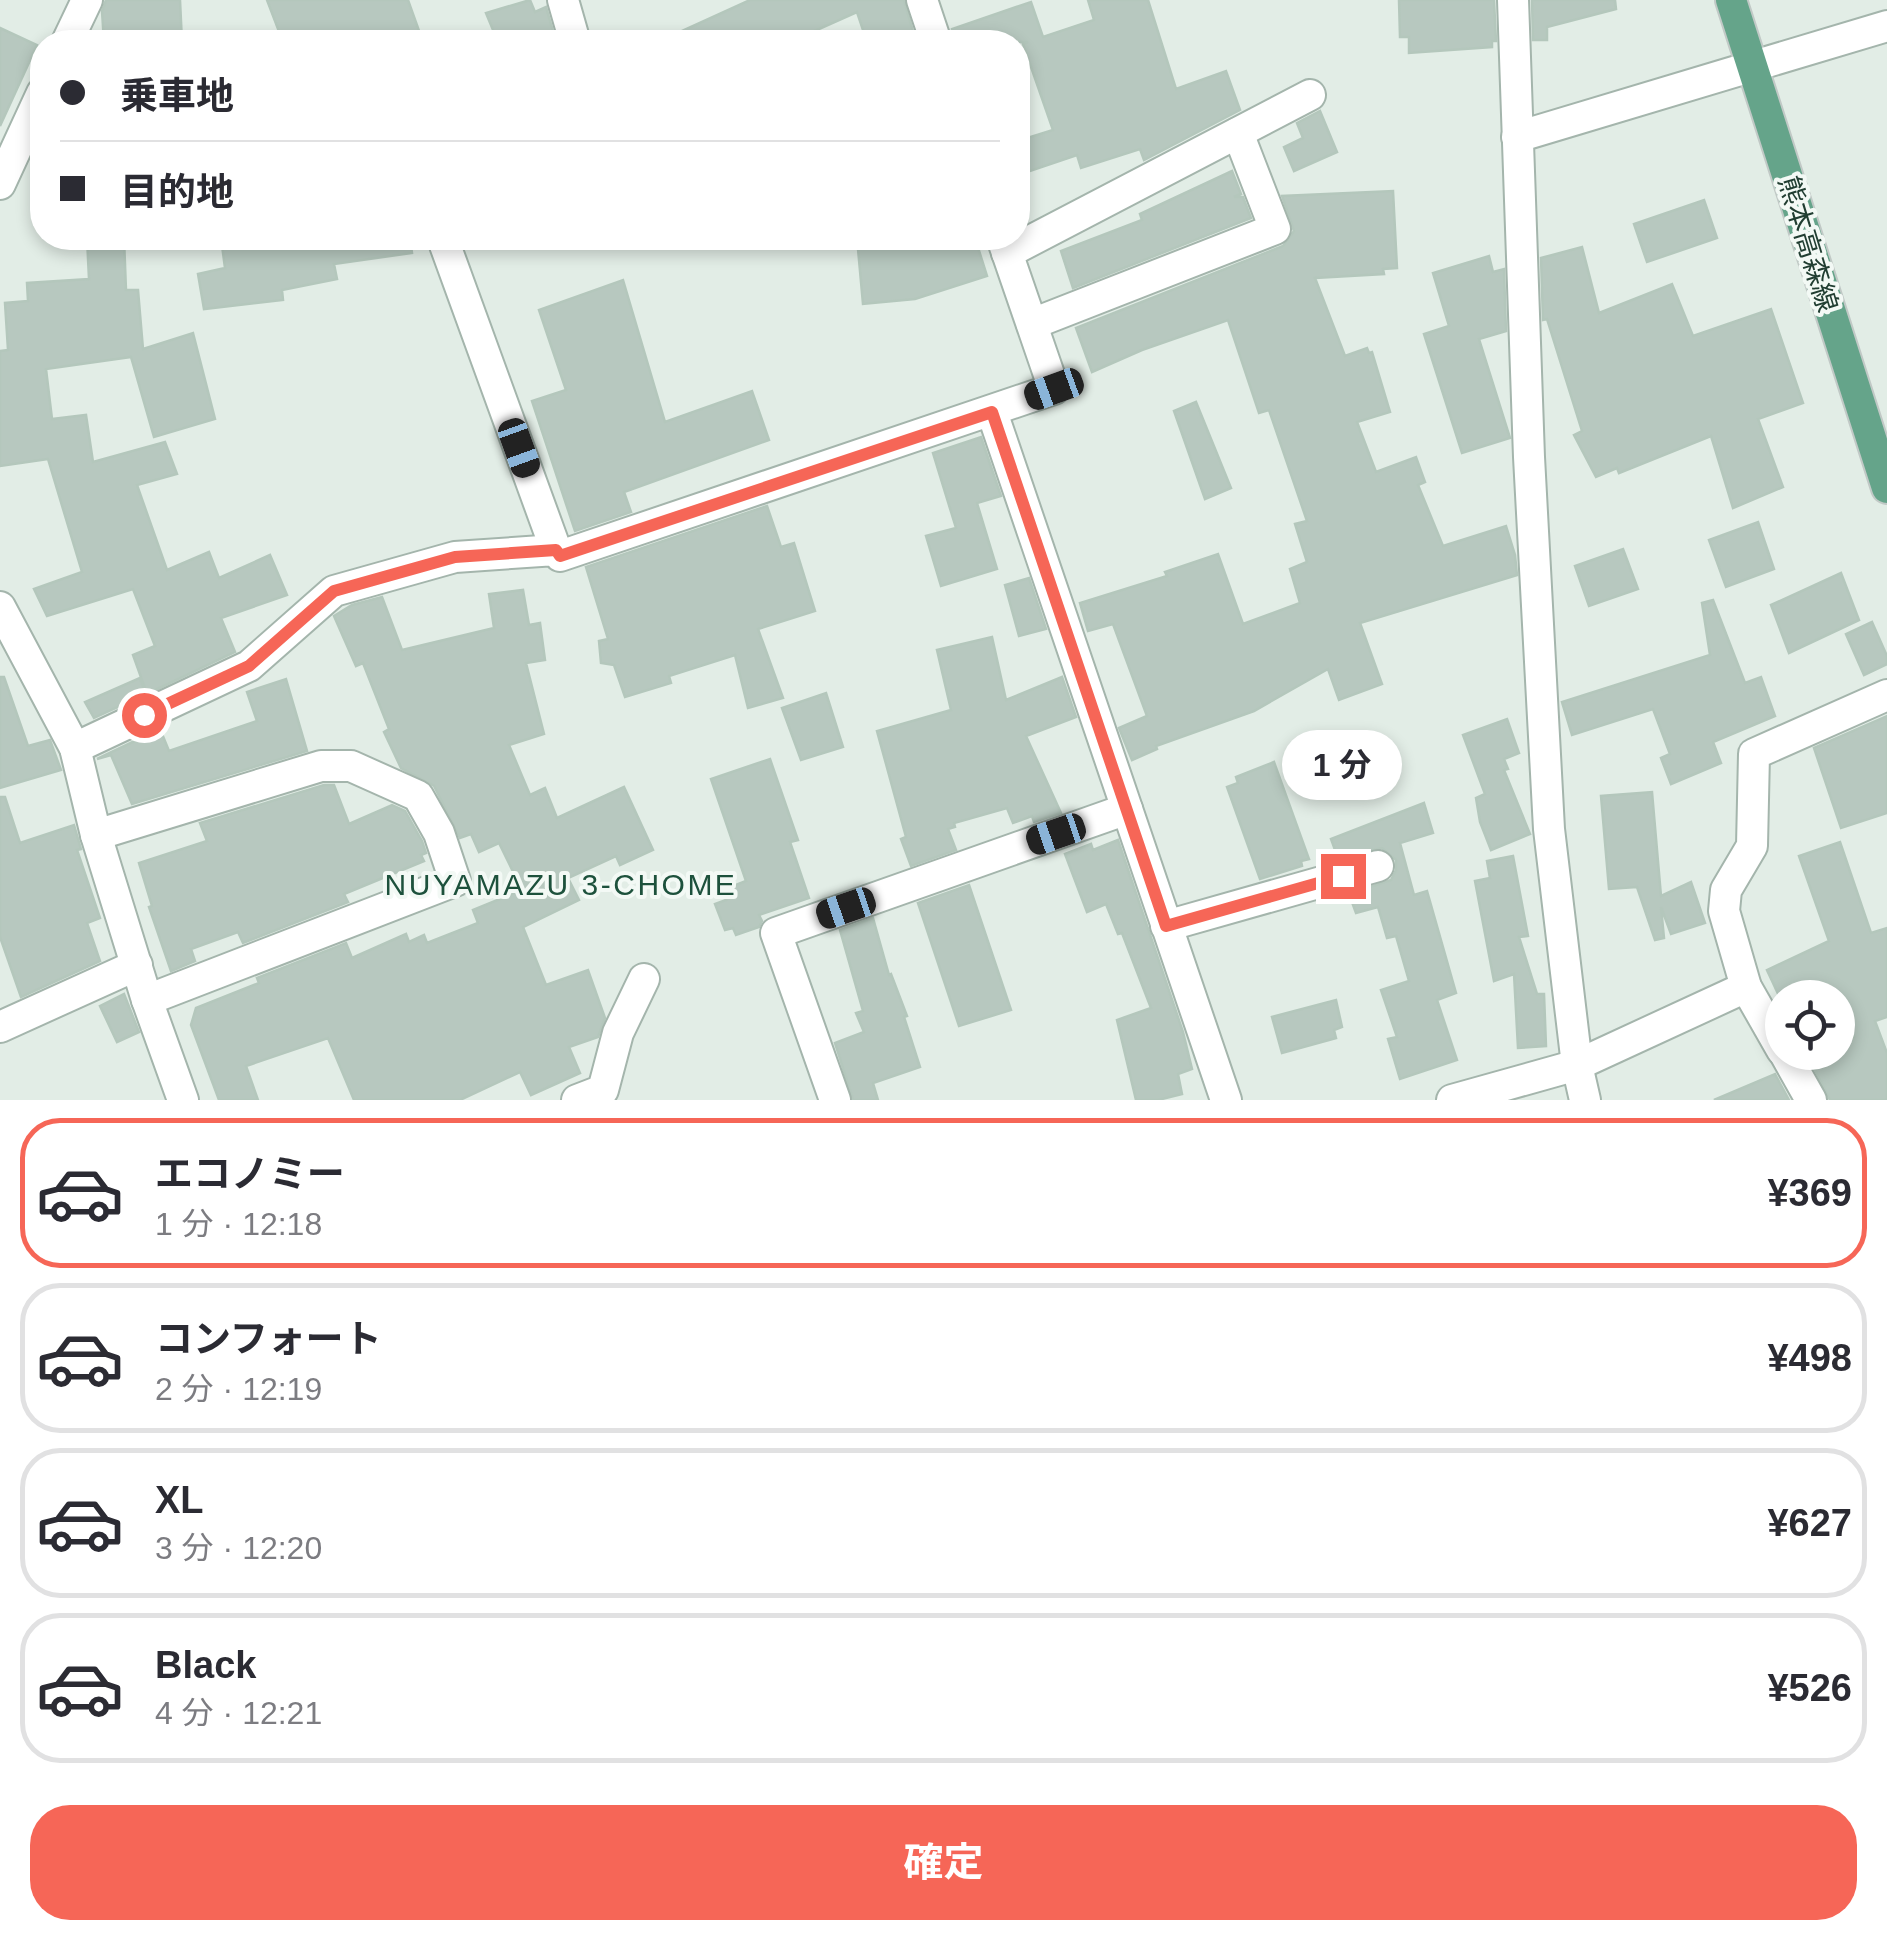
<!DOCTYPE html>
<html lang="ja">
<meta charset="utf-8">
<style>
:root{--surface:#fff;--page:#f2f2f3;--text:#2b2b33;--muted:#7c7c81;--line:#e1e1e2;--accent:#f66657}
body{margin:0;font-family:Helvetica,"Noto Sans JP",sans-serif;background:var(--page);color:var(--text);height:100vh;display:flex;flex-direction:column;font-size:38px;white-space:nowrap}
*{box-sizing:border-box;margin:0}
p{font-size:32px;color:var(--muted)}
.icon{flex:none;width:55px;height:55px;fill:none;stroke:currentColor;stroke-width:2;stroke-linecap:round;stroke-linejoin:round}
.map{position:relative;height:1100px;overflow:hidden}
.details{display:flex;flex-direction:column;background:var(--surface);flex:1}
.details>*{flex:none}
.top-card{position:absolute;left:30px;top:30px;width:1000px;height:220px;border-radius:40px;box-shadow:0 5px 15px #0003;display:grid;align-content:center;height:220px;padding:0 30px;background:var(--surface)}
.fabs{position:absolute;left:1765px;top:980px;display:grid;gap:20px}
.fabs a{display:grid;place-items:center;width:90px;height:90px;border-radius:50%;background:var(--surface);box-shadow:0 5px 15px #0003;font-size:50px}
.end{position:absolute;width:45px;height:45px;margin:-22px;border:12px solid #f66657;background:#fff;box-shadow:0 0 0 5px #fff}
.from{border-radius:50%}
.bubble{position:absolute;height:70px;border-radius:35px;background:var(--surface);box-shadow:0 5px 15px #0003;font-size:32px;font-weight:700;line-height:70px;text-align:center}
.car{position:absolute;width:30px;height:60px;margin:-30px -15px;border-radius:12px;box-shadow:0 0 8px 2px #0007;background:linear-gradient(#222 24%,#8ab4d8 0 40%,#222 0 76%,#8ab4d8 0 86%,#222 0)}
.top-card b{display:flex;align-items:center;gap:35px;height:95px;font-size:38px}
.top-card b+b{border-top:2px solid var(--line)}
.top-card i{width:25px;height:25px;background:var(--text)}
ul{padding:18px 0 0;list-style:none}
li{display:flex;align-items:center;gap:30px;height:150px;margin:0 20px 15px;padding:0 10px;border:5px solid var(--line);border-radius:40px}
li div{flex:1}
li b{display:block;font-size:38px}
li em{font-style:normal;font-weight:700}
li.current{border-color:var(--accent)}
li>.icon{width:90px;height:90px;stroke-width:1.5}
.primary-button{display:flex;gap:20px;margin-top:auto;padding:20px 30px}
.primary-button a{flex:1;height:115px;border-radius:40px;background:var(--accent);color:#fff;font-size:40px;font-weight:700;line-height:115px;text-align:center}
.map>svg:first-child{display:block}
.building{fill:#b7c8bf;stroke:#b4c7bc;stroke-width:2.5}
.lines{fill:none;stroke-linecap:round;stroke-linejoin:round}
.minor-casing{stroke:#a4b5ac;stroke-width:34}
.major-casing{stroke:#c1c9c6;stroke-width:34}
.minor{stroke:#fff;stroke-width:30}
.major{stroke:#65a48a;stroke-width:30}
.route{stroke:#f66657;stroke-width:12}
.labels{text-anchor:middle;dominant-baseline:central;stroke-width:8;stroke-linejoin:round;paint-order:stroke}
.street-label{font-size:28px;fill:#213e32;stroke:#f3f9f5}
.neighbourhood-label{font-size:30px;letter-spacing:2.5px;fill:#1d513c;stroke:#f3f9f5}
</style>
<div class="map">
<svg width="1887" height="1100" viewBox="0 0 1887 1100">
<rect width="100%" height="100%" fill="#e2ede6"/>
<g class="building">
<path d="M106,0H180L182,42H104L102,11Z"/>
<path d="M267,0H408L423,42H283Z"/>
<path d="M530,0L535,12L546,7L554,35L535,42H498L486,13Z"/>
<path d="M750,0H904L916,42H867L857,12L790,42H658Z"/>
<path d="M1088,0H1148L1176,89L1226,71L1240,110L1144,160L1140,149L1081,168L1077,155L1018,175V141L1053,130L1023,44L1028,42H954L952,29L1031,2L1043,37L1094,20Z"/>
<path d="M1399,0H1494L1496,41H1492V47L1409,53V37H1400Z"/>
<path d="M1532,0H1615L1616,9L1547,27V40H1533Z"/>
<path d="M0,28L37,45L0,126Z"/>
<path d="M1320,111L1337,152L1294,171L1284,147L1303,138L1297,123Z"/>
<path d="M1232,171L1241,194L1234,197H1243L1251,218L1073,288L1061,251L1142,220L1140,214Z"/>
<path d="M1393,191L1397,268L1383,269L1384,274L1315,278L1345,356L1367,348L1369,353L1372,352L1390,412L1357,422L1376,472L1416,457L1425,482L1418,485L1443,546L1506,526L1515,555L1517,575L1360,623L1382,684L1339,700L1328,669L1254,711L1156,746L1157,749L1132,760L1119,728L1147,716L1113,624L1088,631L1080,603L1167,576L1165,572L1218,554L1243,624L1300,603L1290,569L1307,562L1295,524L1307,521L1269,410L1259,413L1228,320L1142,350L1092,372L1076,328L1283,246L1294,231L1282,196Z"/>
<path d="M1704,200L1717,238L1647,262L1634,224Z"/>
<path d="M87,238H124L126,290H138L143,349L193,333L215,419L154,437L131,357L46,369L52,419L86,415L93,462L165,442L177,474L137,485L167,570L209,552L219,578L270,555L287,595L221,618L235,652L147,694L133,655L155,646L133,589L47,616L34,589L82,572L48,459L0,466V351L8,350L5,303L28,301L27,283L89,279Z"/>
<path d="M221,238H410L412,253L334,264L337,279L282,290L283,300L204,309L198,274L225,268Z"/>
<path d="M857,238H975L987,276L915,299L863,304Z"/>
<path d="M1582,247L1599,313L1672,284L1693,336L1771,309L1803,403L1758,419L1783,487L1733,508L1711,436L1619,473L1617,468L1596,477L1574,435L1582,431L1547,319L1543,320L1541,258Z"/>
<path d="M1489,256L1493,272L1504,269L1506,331L1479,339L1510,438L1462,453L1424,334L1449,326L1433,273Z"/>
<path d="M623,280L665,422L752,391L769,440L624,492L631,512L575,531L532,401L566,390L539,310Z"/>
<path d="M1196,402L1231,488L1205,499L1174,411Z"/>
<path d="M981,437L1001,496L977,503L997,569L941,586L926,536L956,528L933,453Z"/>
<path d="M767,506L781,547L794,543L815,611L758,629L783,698L748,708L735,655L669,676L671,683L625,697L614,665L601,663L599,641L608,639L586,567Z"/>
<path d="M1758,522L1774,569L1726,587L1709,540Z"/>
<path d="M1623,549L1638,589L1589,606L1575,566Z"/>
<path d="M1841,573L1859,620L1789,653L1771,605Z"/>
<path d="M1029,578L1046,629L1019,636L1005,585Z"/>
<path d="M523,590L529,625L540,623L545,660L526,663L544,734L509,745L530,795L545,788L557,818L624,787L653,850L620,865L616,856L568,878L579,900L523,927L546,985L588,970L605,1018L598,1037L569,1047L580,1073L531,1095L520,1072L460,1100H354L328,1038L246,1066L258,1100H219L191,1025L196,1008L259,983L257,978L346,943L352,958L406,934L409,942L424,935L427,943L478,923L473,910L522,890L499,843L479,852L471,834L460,838L434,786L401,768L384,732L389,729L363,663L356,666L334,616L352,605L382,597L402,650L494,628L489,594Z"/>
<path d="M1713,600L1745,683L1761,677L1775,716L1713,742L1721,763L1671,784L1661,758L1670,754L1653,709L1572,735L1562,702L1710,655L1702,603Z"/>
<path d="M1872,622L1887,656V664L1864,675L1846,634Z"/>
<path d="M992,637L1006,700L1062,677L1076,717L1026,736L1061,813L1034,822L1032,816L1013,823L1007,808L954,823L955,827L948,829L956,850L911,866L901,839L906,837L877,731L951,710L937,650Z"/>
<path d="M0,677H4L28,746L50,740L61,770L0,788Z"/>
<path d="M140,678L146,694L94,718L85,702Z"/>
<path d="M286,679L307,751L132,804L111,755L97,759L160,729L169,751L257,721L247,692Z"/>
<path d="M826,693L843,747L801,760L782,708Z"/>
<path d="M1887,716V813L1841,828L1814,748Z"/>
<path d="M1507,719L1519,753L1504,759L1508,769L1504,770L1530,834L1491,850L1480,822L1476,798L1485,794L1463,735Z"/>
<path d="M770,759L798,840L790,842L809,898L759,915L762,921L759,927L736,935L733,928L725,930L715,904L726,900L723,890L746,881L711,779Z"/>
<path d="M1274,762L1309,859L1301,861L1302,866L1260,879L1227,787L1238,783L1236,777Z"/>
<path d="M324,785H334L349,824L392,805L405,811L422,841L426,853L421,855L424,861L344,894L348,902L243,943L238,932L191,949L195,961L171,971L149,907L152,906L139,863L207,841L200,823Z"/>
<path d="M1652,792L1661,896L1691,882L1705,923L1671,934L1661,907L1664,938L1655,940L1637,887L1609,889L1601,796Z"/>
<path d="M0,797H5L20,843L74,825L81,849L77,850L100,918L87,923L100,961L21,997L0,937Z"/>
<path d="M1424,803L1433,833L1400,843L1414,895L1427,891L1456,993L1437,1000L1457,1060L1400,1079L1388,1039L1397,1037L1381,990L1409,981L1396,936L1387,938L1378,907L1356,913L1349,894L1391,880L1396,870V860L1382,848L1338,858L1331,839Z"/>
<path d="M1118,840L1183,1032L1192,1069L1178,1074L1182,1094L1158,1100H1136L1117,1020L1151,1008L1122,933L1118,934L1106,904L1087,912L1065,854L1091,844L1093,850Z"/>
<path d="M1840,842L1871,933L1887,928V1017L1875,1021L1887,1053V1100H1830L1806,1052H1838V1043L1854,1037L1840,998H1780L1767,970L1829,941L1799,856Z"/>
<path d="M1513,856L1528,936L1519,937L1537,994H1544L1546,1046L1518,1048L1514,974L1494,981L1475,881L1490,878L1487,861Z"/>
<path d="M969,885L1011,1010L959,1026L918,903Z"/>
<path d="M873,918L889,975L891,974L907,1016L904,1017L920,1067L873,1083L878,1100H853L835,1043L864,1032L856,1013L863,1011L840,930Z"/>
<path d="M124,994L139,1032L117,1042L100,1006Z"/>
<path d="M1336,1000L1342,1027L1334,1030L1336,1038L1282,1053L1272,1017Z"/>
<path d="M1775,1074L1789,1100H1714Z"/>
</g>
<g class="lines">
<defs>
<g id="minor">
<path d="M563,0L575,42"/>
<path d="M922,0L936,42"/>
<path d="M1513,0L1529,457L1549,829L1577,1065L1585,1100"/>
<path d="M67,42L87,0"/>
<path d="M1517,137L1887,26"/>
<path d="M0,184L42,93"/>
<path d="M445,245L556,550"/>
<path d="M1007,253L1310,95"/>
<path d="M1032,324L1275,229L1238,133"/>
<path d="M992,412L1226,1100"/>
<path d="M0,607L75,748L96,835L147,1000L183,1100"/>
<path d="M75,748L249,666L334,591L455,557L556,550L560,556L1054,389L1002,238"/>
<path d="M96,835L321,766H351L418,796L439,833L455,881L147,1000"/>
<path d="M1166,926L1378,866"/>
<path d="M0,1027L137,965"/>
<path d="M1782,1050L1746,987L1724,911L1726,890L1752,846L1754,754L1887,695"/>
<path d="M1784,1052L1811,1100"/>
<path d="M577,1100L603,1090L618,1033L644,979"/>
<path d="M835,1100L776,933L1127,809"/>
<path d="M1452,1100L1577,1065L1746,987"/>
</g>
<path id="major" d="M1731,0L1887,488"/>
</defs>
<use href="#minor" class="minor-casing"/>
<use href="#major" class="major-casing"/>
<use href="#minor" class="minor"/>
<use href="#major" class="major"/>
</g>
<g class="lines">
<path class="route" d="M144,715L249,666L334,591L455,557L556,550L560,556L992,412L1166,926L1343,876"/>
</g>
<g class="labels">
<g class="street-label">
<text transform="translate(1808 244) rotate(73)">熊本高森線</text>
</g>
<g class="neighbourhood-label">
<text x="561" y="884">NUYAMAZU 3-CHOME</text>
</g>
</g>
</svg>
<div class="fabs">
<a><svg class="icon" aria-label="locate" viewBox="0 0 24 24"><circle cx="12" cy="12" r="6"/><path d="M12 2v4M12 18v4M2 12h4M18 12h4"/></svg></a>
</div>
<i class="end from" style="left:144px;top:715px"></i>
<i class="end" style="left:1343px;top:876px"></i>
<div class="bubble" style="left:1282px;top:730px;width:120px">1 分</div>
<i class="car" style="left:1054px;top:389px;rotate:250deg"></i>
<i class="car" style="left:519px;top:448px;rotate:160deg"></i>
<i class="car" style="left:1056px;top:834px;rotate:251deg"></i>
<i class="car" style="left:846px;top:908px;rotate:251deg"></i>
<div class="top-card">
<b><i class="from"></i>乗車地</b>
<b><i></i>目的地</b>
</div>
</div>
<section class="details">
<ul>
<li class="current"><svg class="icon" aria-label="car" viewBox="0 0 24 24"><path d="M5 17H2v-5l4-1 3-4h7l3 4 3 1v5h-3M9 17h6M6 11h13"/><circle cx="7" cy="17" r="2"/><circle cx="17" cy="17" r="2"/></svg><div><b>エコノミー</b><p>1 分 · 12:18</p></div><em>¥369</em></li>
<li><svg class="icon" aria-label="car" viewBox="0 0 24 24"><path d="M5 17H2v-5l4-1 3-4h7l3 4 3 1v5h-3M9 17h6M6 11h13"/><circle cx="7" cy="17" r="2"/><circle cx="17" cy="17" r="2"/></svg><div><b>コンフォート</b><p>2 分 · 12:19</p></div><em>¥498</em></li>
<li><svg class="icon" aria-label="car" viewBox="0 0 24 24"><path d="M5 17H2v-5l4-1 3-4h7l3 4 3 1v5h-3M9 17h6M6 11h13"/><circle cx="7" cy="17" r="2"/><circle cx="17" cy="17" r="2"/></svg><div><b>XL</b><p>3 分 · 12:20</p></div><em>¥627</em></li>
<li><svg class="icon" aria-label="car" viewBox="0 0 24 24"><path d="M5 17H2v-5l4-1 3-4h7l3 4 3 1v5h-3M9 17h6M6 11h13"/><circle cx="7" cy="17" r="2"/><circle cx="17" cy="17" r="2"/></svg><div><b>Black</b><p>4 分 · 12:21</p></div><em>¥526</em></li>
</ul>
<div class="primary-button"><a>確定</a></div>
</section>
